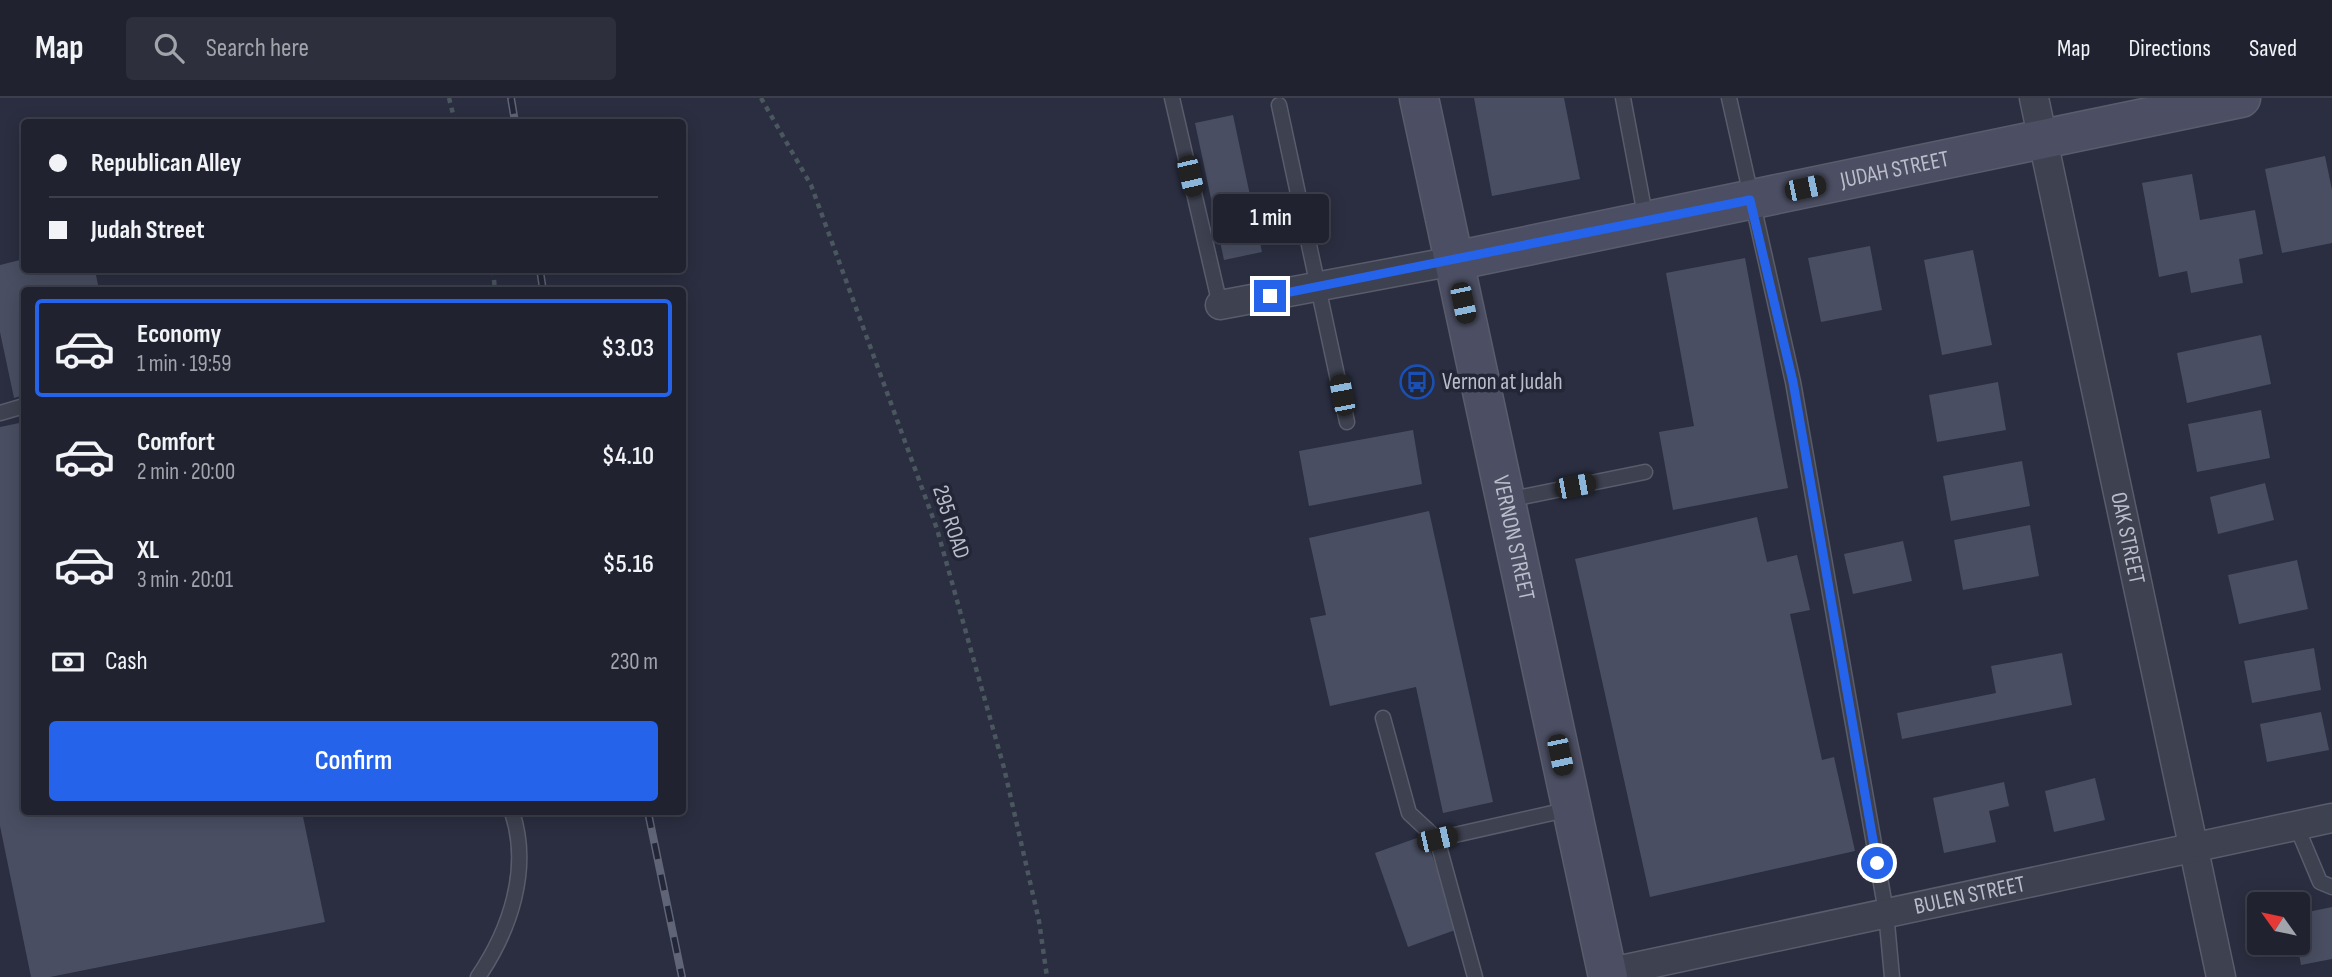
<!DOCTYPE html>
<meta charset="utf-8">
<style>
:root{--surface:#202230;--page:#2d2f3c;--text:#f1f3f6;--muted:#a2a4ab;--line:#3d3f4c;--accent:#2563eb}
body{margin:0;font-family:"Sofia Sans Condensed",sans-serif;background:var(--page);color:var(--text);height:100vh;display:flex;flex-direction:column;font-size:26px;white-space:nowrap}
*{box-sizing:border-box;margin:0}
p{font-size:23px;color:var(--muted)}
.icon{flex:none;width:38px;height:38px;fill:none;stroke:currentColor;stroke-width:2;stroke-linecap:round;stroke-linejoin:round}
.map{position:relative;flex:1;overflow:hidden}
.sheet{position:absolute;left:21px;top:189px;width:665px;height:528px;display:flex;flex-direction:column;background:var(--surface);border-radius:7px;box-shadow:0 4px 18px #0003,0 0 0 2px var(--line)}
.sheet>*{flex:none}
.top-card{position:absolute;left:21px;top:21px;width:665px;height:154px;border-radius:7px;box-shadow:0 4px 18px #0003,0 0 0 2px var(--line);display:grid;align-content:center;height:154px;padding:0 28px;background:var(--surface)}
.needle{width:46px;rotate:303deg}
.controls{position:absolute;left:2247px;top:794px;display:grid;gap:14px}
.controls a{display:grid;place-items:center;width:63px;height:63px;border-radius:7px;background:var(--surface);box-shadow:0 4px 18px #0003,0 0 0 2px var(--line);font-size:35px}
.end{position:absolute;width:32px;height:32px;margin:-16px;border:9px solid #2563eb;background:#fff;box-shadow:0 0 0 4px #fff}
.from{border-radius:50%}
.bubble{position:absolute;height:49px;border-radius:7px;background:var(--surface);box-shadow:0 4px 18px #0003,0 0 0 2px var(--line);font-size:23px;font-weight:600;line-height:49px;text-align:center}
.car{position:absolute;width:21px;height:42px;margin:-21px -10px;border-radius:9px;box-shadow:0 0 5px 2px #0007;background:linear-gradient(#222 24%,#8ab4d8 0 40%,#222 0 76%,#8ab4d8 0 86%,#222 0)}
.top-card b{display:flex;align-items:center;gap:24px;height:66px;font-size:26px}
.top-card b+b{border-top:2px solid var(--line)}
.top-card i{width:18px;height:18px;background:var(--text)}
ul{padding:12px 0 0;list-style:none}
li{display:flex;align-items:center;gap:21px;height:98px;margin:0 14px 10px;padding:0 14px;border:4px solid transparent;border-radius:7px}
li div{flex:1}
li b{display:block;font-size:26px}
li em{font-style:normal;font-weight:600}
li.selected{border-color:var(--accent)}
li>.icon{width:63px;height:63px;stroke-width:1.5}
.pay{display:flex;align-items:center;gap:18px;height:77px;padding:0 28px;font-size:26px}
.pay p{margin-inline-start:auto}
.primary-button{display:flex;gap:14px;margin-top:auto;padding:14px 28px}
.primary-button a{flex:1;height:80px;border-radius:7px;background:var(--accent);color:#fff;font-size:28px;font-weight:600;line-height:80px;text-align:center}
header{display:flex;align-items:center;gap:42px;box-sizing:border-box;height:98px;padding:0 35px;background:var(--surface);border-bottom:2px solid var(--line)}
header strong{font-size:33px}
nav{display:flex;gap:38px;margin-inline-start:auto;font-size:24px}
.search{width:490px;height:63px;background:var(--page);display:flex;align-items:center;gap:18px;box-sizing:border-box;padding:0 24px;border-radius:7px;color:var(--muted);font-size:26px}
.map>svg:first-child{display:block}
.building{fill:#494e62}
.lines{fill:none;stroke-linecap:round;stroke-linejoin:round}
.lane-casing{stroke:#595c6b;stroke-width:17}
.street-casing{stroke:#595c6b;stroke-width:31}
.secondary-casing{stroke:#595c6b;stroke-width:41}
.path{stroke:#4a575e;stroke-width:4.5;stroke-dasharray:5 5;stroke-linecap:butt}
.lane{stroke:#3e4150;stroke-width:14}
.street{stroke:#3e4150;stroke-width:28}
.secondary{stroke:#4c4f63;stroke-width:38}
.rail-casing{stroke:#606477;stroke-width:8}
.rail{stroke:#222636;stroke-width:5;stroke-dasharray:16;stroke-linecap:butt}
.route{stroke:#2563eb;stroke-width:9}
.labels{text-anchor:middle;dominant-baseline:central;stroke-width:7;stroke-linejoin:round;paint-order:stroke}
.street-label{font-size:23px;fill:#bbbdca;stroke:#222636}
.poi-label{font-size:23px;fill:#bbbdca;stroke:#222636;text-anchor:start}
</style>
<header>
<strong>Map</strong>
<div class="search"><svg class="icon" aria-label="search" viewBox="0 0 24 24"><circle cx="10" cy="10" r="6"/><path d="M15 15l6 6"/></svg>Search here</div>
<nav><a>Map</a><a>Directions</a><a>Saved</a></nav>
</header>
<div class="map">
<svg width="2332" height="879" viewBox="0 0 2332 879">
<rect width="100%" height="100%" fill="#2a2e40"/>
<g class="building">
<path d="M1474,0H1564L1580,81L1492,98Z"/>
<path d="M1233,17L1262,154L1224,162L1195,25Z"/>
<path d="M2325,58L2332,92V145L2282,155L2265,71Z"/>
<path d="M2192,76L2200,122L2255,112L2263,156L2239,161L2243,185L2191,195L2187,173L2159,179L2142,85Z"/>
<path d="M1870,148L1882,212L1821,224L1808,160Z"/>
<path d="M1973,152L1992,247L1942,257L1924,162Z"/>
<path d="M1745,160L1788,390L1673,412L1659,334L1694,328L1666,175Z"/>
<path d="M24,161V172H95L99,192H24V297L14,300L0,234V167Z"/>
<path d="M2261,237L2271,286L2187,305L2177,255Z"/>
<path d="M1998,284L2006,332L1937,344L1929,297Z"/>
<path d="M2261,312L2270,360L2197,374L2188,326Z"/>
<path d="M24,324V714H302L325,824L50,879H31L0,728V329Z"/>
<path d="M1413,332L1422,386L1309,408L1299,353Z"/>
<path d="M2022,363L2030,408L1951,423L1943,378Z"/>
<path d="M2265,385L2274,422L2218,436L2210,399Z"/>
<path d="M1429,413L1493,704L1443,715L1416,589L1330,608L1310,520L1326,517L1309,440Z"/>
<path d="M1757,419L1767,464L1797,457L1810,512L1790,516L1822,662L1834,659L1855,753L1650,799L1575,461Z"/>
<path d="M2030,427L2039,478L1963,492L1954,442Z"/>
<path d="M1903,443L1912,483L1853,496L1844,456Z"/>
<path d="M2297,462L2308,511L2239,526L2228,477Z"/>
<path d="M2314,550L2321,592L2252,605L2244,563Z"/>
<path d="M2062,555L2072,607L1902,641L1897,615L1996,595L1991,568Z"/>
<path d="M2321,614L2329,652L2267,664L2260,626Z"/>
<path d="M2095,680L2105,722L2054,734L2045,693Z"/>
<path d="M2004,684L2009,708L1989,713L1996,744L1944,755L1933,700Z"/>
<path d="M1425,737L1458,831L1408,849L1375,755Z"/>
<path d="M2332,809V861L2301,867L2298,851L2290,853L2289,845H2298V816Z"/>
</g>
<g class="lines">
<defs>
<g id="lane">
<path d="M1172,0L1220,207"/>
<path d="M1623,0L1646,122"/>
<path d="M1729,0L1793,284L1886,814L1892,879"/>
<path d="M1279,7L1347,324"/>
<path d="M0,315L24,308"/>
<path d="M1507,402L1645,374"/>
<path d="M1383,620L1409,715L1437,741"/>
<path d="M2296,727L2320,784L2332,789"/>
<path d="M478,879C510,832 531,771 512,714"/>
<path d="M1475,879L1437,741L1570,711"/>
</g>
<g id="street">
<path id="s1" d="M2034,0L2221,879"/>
<path d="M1220,207L1454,163"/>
<path id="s2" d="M1607,875L2332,720"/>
</g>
<g id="secondary">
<path id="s3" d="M1419,0L1608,879"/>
<path id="s4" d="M1454,163L2241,0"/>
</g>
</defs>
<use href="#lane" class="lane-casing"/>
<use href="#street" class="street-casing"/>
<use href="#secondary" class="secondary-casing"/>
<g class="path">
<path d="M449,0L455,24"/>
<path d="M761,0L811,87L937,431L1004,670L1039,823L1047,879"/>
<path d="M493,172L495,192"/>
</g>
<use href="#lane" class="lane"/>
<use href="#street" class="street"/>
<use href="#secondary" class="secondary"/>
<defs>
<g id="rail">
<path d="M511,0L515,24"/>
<path d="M540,172L543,192"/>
<path d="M648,714L682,879"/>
</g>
</defs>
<use href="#rail" class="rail-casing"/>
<use href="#rail" class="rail"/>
</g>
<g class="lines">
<path class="route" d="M1270,198L1750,102L1793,284L1877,765"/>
</g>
<defs>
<symbol id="bus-ring" viewBox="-11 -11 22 22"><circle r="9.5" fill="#222636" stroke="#1a4fb4" stroke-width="1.5"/><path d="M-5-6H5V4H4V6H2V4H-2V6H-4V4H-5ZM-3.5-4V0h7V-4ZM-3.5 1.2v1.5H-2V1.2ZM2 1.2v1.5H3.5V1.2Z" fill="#1a4fb4"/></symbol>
</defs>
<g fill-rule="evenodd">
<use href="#bus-ring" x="1398" y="265" width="38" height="38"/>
</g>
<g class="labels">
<g class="street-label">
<text stroke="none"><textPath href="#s4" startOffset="450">JUDAH STREET</textPath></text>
<text transform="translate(951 424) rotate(72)">295 ROAD</text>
<text stroke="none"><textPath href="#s1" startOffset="450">OAK STREET</textPath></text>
<text stroke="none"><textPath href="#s3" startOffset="450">VERNON STREET</textPath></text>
<text stroke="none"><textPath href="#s2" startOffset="371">BULEN STREET</textPath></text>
</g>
<g class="poi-label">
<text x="1442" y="284">Vernon at Judah</text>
</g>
</g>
</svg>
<div class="controls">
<a><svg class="needle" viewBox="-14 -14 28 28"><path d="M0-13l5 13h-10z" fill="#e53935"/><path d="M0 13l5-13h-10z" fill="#a2a4ab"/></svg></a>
</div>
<i class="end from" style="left:1877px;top:765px"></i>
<i class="end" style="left:1270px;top:198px"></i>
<div class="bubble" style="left:1213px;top:96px;width:116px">1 min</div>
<i class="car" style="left:1190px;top:78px;rotate:167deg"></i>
<i class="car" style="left:1805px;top:90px;rotate:78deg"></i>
<i class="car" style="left:1463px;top:205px;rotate:168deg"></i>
<i class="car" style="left:1342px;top:297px;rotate:349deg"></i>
<i class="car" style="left:1575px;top:388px;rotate:79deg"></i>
<i class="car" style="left:1560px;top:657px;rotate:168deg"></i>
<i class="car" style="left:1437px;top:741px;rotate:77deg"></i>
<div class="top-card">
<b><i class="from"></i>Republican Alley</b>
<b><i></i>Judah Street</b>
</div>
<section class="sheet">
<ul>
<li class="selected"><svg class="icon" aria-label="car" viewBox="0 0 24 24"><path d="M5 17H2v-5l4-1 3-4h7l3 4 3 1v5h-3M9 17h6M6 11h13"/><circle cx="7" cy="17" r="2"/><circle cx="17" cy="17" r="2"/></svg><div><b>Economy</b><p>1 min · 19:59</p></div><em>$3.03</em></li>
<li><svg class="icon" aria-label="car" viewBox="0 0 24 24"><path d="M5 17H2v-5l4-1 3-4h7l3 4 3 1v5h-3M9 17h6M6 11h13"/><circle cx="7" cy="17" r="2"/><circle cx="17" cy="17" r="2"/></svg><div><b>Comfort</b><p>2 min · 20:00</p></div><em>$4.10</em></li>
<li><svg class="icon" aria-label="car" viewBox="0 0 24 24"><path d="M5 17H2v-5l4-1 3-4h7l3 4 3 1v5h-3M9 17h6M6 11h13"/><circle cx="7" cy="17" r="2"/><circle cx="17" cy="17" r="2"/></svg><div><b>XL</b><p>3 min · 20:01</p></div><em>$5.16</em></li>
</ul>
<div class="pay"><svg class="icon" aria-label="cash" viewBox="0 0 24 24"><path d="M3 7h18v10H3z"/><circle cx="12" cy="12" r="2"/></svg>Cash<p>230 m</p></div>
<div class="primary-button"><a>Confirm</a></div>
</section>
</div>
